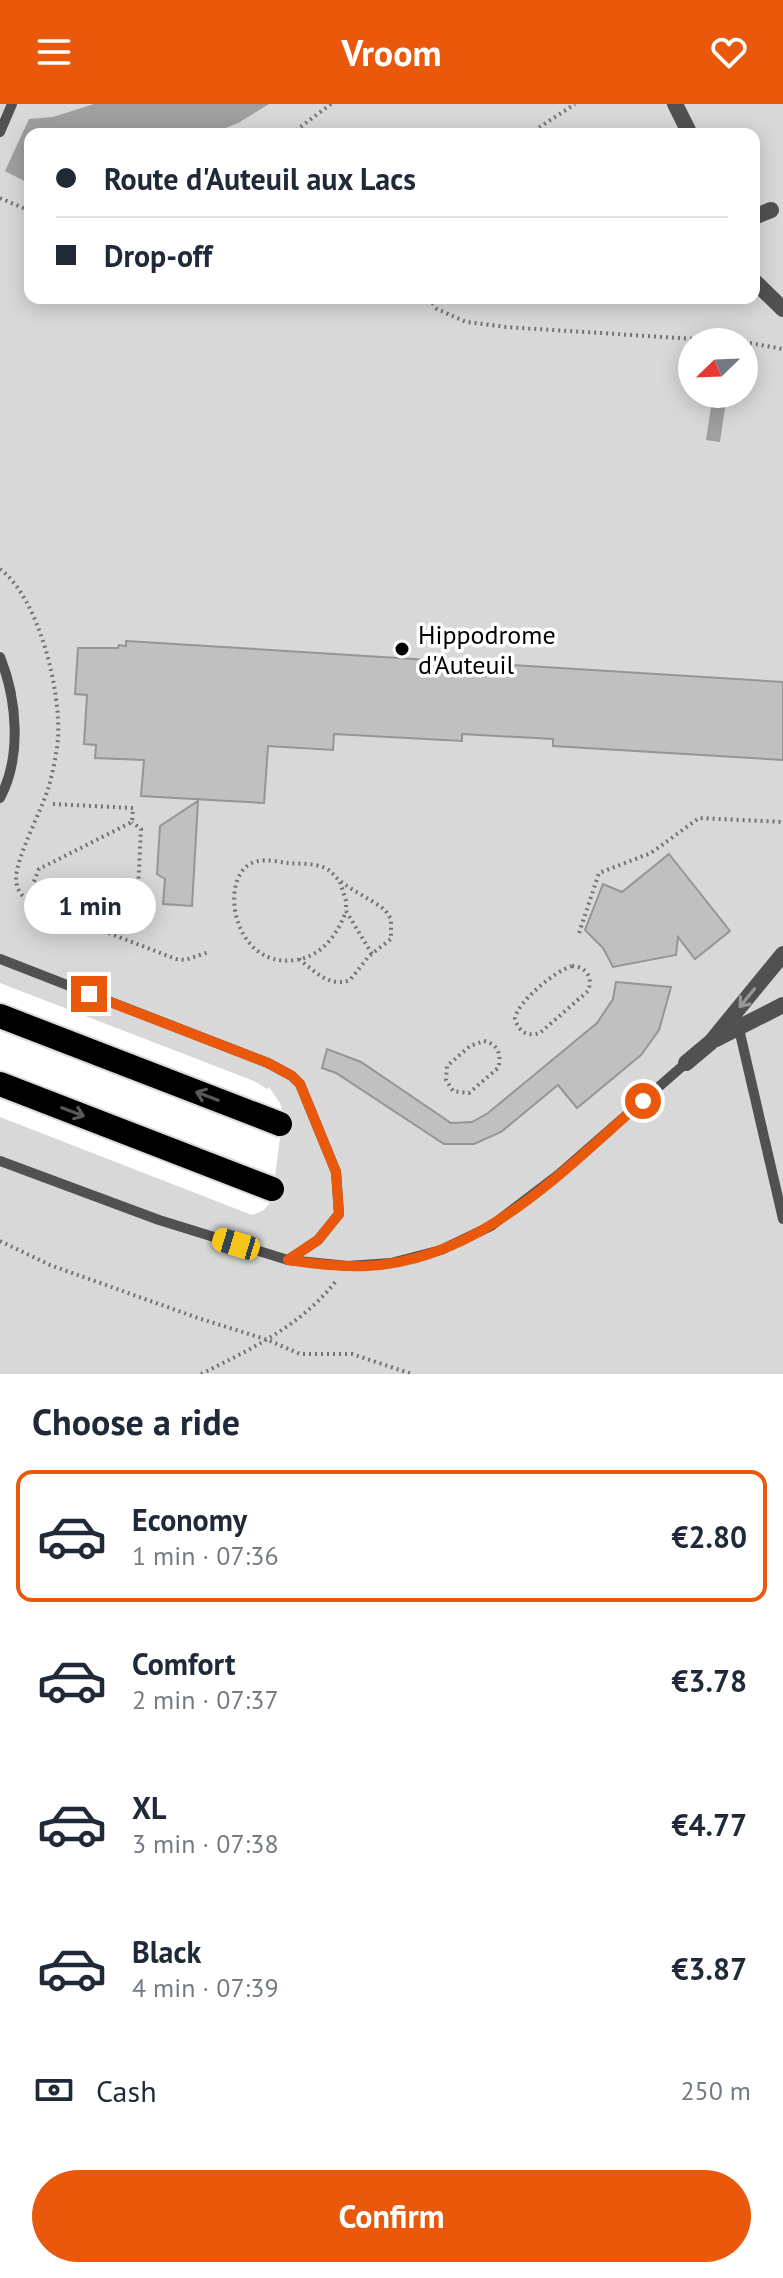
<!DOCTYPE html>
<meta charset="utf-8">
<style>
:root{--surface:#fff;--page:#f6f6f7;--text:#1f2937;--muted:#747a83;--line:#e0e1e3;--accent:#ea580c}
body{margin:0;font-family:"PT Sans",sans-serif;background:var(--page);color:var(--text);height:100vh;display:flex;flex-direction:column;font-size:30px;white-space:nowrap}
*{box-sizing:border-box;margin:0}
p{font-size:26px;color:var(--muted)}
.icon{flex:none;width:44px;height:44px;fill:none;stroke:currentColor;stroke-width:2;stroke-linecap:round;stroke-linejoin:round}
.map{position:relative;height:1270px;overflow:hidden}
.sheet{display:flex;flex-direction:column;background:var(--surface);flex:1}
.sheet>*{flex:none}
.hud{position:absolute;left:24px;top:24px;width:736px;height:176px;border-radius:16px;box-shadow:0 4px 20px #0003;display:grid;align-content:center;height:176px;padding:0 32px;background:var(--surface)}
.needle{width:52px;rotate:247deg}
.controls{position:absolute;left:678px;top:224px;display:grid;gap:16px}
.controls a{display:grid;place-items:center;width:80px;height:80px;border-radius:50%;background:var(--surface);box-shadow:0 4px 20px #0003;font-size:40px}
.end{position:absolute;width:36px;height:36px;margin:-18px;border:10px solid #ea580c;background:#fff;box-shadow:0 0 0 4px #fff}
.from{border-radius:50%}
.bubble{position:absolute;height:56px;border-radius:28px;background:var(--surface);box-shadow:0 4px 20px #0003;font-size:26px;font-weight:800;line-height:56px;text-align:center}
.car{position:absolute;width:24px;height:48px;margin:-24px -12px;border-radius:10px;box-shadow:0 0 6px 2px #0007;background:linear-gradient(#f5c518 24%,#345 0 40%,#f5c518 0 76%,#345 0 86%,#f5c518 0)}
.hud b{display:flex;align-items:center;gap:28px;height:76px;font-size:30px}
.hud b+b{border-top:2px solid var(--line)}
.hud i{width:20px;height:20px;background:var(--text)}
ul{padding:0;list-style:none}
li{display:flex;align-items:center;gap:24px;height:132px;margin:0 16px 12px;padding:0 16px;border:4px solid transparent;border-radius:16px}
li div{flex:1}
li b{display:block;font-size:30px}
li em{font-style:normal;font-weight:800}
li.selected{border-color:var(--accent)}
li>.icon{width:72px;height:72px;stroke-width:1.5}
h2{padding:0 32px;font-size:36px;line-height:96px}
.pay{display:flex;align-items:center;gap:20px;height:88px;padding:0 32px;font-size:30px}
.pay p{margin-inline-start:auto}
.button{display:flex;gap:16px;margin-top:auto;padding:16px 32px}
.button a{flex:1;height:92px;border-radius:48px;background:var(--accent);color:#fff;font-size:32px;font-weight:800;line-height:92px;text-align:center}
header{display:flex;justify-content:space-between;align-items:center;height:104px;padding:0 32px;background:var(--accent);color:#fff;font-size:36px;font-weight:800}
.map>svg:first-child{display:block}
.green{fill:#d8d8d8;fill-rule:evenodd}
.water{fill:#9f9f9f}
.building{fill:#c0c0c0;stroke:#959595;stroke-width:2}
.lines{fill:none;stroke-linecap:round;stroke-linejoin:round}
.highway-tunnel{stroke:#d9d9d9;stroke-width:24;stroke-dasharray:24 12;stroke-linecap:butt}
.highway-casing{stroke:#dbdbdb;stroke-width:28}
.path{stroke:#737373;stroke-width:4;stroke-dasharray:2 4;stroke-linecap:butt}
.lane{stroke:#515151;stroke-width:10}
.street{stroke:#515151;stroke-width:16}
.highway{stroke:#000;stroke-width:24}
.oneway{stroke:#979797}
.oneway2{stroke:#595959}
.route{stroke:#ea580c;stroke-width:10}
.poi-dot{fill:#000;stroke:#fff;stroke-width:3}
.labels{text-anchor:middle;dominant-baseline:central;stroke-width:7;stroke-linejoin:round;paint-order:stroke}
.poi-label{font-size:26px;fill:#000;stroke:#fff;text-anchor:start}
</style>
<header><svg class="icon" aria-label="menu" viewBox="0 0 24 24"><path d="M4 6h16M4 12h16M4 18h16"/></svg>Vroom<svg class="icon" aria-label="heart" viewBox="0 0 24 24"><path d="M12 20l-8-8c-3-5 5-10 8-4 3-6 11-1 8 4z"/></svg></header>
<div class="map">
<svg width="783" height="1270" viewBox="0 0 783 1270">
<rect width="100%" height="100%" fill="#fff"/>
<path class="green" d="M0,0H783V1270H0V1013L252,1111L264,1106L272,1096L283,1010L280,999L269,983L267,985L254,977L0,879ZM30,30H754V194H30ZM692,238H744V290H692Z"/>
<g class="water">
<path d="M94,0H269L240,18L212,30H30V80L5,67L29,15L53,13Z"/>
<path d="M713,290H727L720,338L706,336Z"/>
</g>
<g class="building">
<path d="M126,537L783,578V656L553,642V635L462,630V637L334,630L333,646L268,642L264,699L141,692L144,656L95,654L96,641L84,640L87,591L75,590L78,544H118L119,541L126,542Z"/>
<path d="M198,697L192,802L163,800L165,775L157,770L160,722Z"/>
<path d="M669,750L730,827L695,855L678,833L676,851L613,863L603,844L585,826L603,780L622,788Z"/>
<path d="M616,878L671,883L659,926L641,951L577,1004L558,981L501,1028L474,1040H444L336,969L322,964L327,945L361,958L451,1019L472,1018L488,1009L597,919L613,895Z"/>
</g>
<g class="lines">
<g class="highway-tunnel">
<path d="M280,1020C443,1083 608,1138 783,1151"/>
<path d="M272,1085C437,1148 605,1203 783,1217"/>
</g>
<defs>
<g id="highway">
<path d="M0,912L280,1020"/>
<path d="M0,980L272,1085"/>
</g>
</defs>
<use href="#highway" class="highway-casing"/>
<g class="path">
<path d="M291,30L331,0"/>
<path d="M529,30L575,0"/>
<path d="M0,94L30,107"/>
<path d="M429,194L437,205L466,218L506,223L742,238"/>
<path d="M744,238L783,245"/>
<path d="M0,465C39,494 61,587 58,634C57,649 53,667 49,682C42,706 17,751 16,774C16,788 25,796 36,801L176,855L185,856L209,848"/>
<path d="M53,700L133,704L132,718L39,765L33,780L38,785L136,825L141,725L132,718"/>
<path d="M340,778L346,797V807L372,850"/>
<path d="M579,829L599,769L651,749L699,714L783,718"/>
<path d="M299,855C314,867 330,884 350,876L369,852L391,835V815L385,806C371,795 352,787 339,776C333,771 332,767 325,764C314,759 300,760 288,759C279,758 267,755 258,757C216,765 230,866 296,856C322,852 338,830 346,807"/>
<path d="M572,862C587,863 593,874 588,887L540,929C527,933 519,928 515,915C516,899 556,866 572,862Z"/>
<path d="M484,937C498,940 502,951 498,964L469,989L453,987L446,976L447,962L470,942Z"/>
<path d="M0,1137L50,1161L198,1214L268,1236L300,1250H352L412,1270"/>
<path d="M201,1270C251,1245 301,1222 336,1177"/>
</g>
<g class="lane">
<path d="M0,28L12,0"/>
<path d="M0,553C17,595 22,653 0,694"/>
<path d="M0,855L268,959L292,972L300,980L336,1068L339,1110L318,1136L288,1156"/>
<path d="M739,925L783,1115"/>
<path d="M0,1057L159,1116L288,1156L348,1162L391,1159L441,1146L491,1122L558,1071L686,959"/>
</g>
<g class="street">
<path d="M675,0L690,30"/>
<path d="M754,113L771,106"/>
<path d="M754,177L783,205"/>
<path d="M716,935L783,901"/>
<path d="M686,959L711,938L783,850"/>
</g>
<use href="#highway" class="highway"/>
</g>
<defs><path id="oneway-shaft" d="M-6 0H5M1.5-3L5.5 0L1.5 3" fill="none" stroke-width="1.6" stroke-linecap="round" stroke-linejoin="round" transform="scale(2)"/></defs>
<use class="oneway" href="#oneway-shaft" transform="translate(747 894) rotate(129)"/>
<g class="oneway2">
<use href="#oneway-shaft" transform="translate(207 992) rotate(-159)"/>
<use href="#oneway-shaft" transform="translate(73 1008) rotate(21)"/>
</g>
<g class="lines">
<path class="route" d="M89,890L268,959L292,972L300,980L336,1068L339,1110L318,1136L288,1156C314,1160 340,1163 367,1162C481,1156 562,1067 643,997"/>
</g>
<circle class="poi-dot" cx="402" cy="545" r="8"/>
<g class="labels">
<g class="poi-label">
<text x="418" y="530">Hippodrome<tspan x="418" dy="30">d'Auteuil</tspan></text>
</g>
</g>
</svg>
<div class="controls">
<a><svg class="needle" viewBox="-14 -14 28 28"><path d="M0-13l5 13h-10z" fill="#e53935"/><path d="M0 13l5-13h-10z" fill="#747a83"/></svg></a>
</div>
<i class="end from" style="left:643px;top:997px"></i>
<i class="end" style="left:89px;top:890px"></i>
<div class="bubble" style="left:24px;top:774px;width:132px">1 min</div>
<i class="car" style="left:236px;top:1140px;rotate:287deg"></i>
<div class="hud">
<b><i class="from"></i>Route d'Auteuil aux Lacs</b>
<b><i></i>Drop-off</b>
</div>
</div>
<section class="sheet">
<h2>Choose a ride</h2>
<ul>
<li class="selected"><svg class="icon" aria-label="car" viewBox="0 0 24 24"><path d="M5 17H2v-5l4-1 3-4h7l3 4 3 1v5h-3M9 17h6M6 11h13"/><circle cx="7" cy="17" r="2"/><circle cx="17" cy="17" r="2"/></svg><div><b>Economy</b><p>1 min · 07:36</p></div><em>€2.80</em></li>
<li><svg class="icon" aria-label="car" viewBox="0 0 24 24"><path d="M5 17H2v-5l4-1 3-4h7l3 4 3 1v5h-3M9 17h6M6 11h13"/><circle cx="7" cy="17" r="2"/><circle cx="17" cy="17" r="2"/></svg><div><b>Comfort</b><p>2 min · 07:37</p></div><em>€3.78</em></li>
<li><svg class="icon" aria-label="car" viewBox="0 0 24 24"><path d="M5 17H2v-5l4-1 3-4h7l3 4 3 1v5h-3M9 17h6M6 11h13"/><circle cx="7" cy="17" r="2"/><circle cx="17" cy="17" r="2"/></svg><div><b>XL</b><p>3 min · 07:38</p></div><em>€4.77</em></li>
<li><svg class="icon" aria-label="car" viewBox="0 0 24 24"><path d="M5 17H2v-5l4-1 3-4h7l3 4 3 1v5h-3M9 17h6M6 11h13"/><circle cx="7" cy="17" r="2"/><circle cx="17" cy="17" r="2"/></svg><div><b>Black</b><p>4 min · 07:39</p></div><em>€3.87</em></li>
</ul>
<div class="pay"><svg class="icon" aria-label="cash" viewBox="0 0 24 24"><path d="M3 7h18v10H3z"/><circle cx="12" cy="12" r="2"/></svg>Cash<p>250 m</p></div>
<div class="button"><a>Confirm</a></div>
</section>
